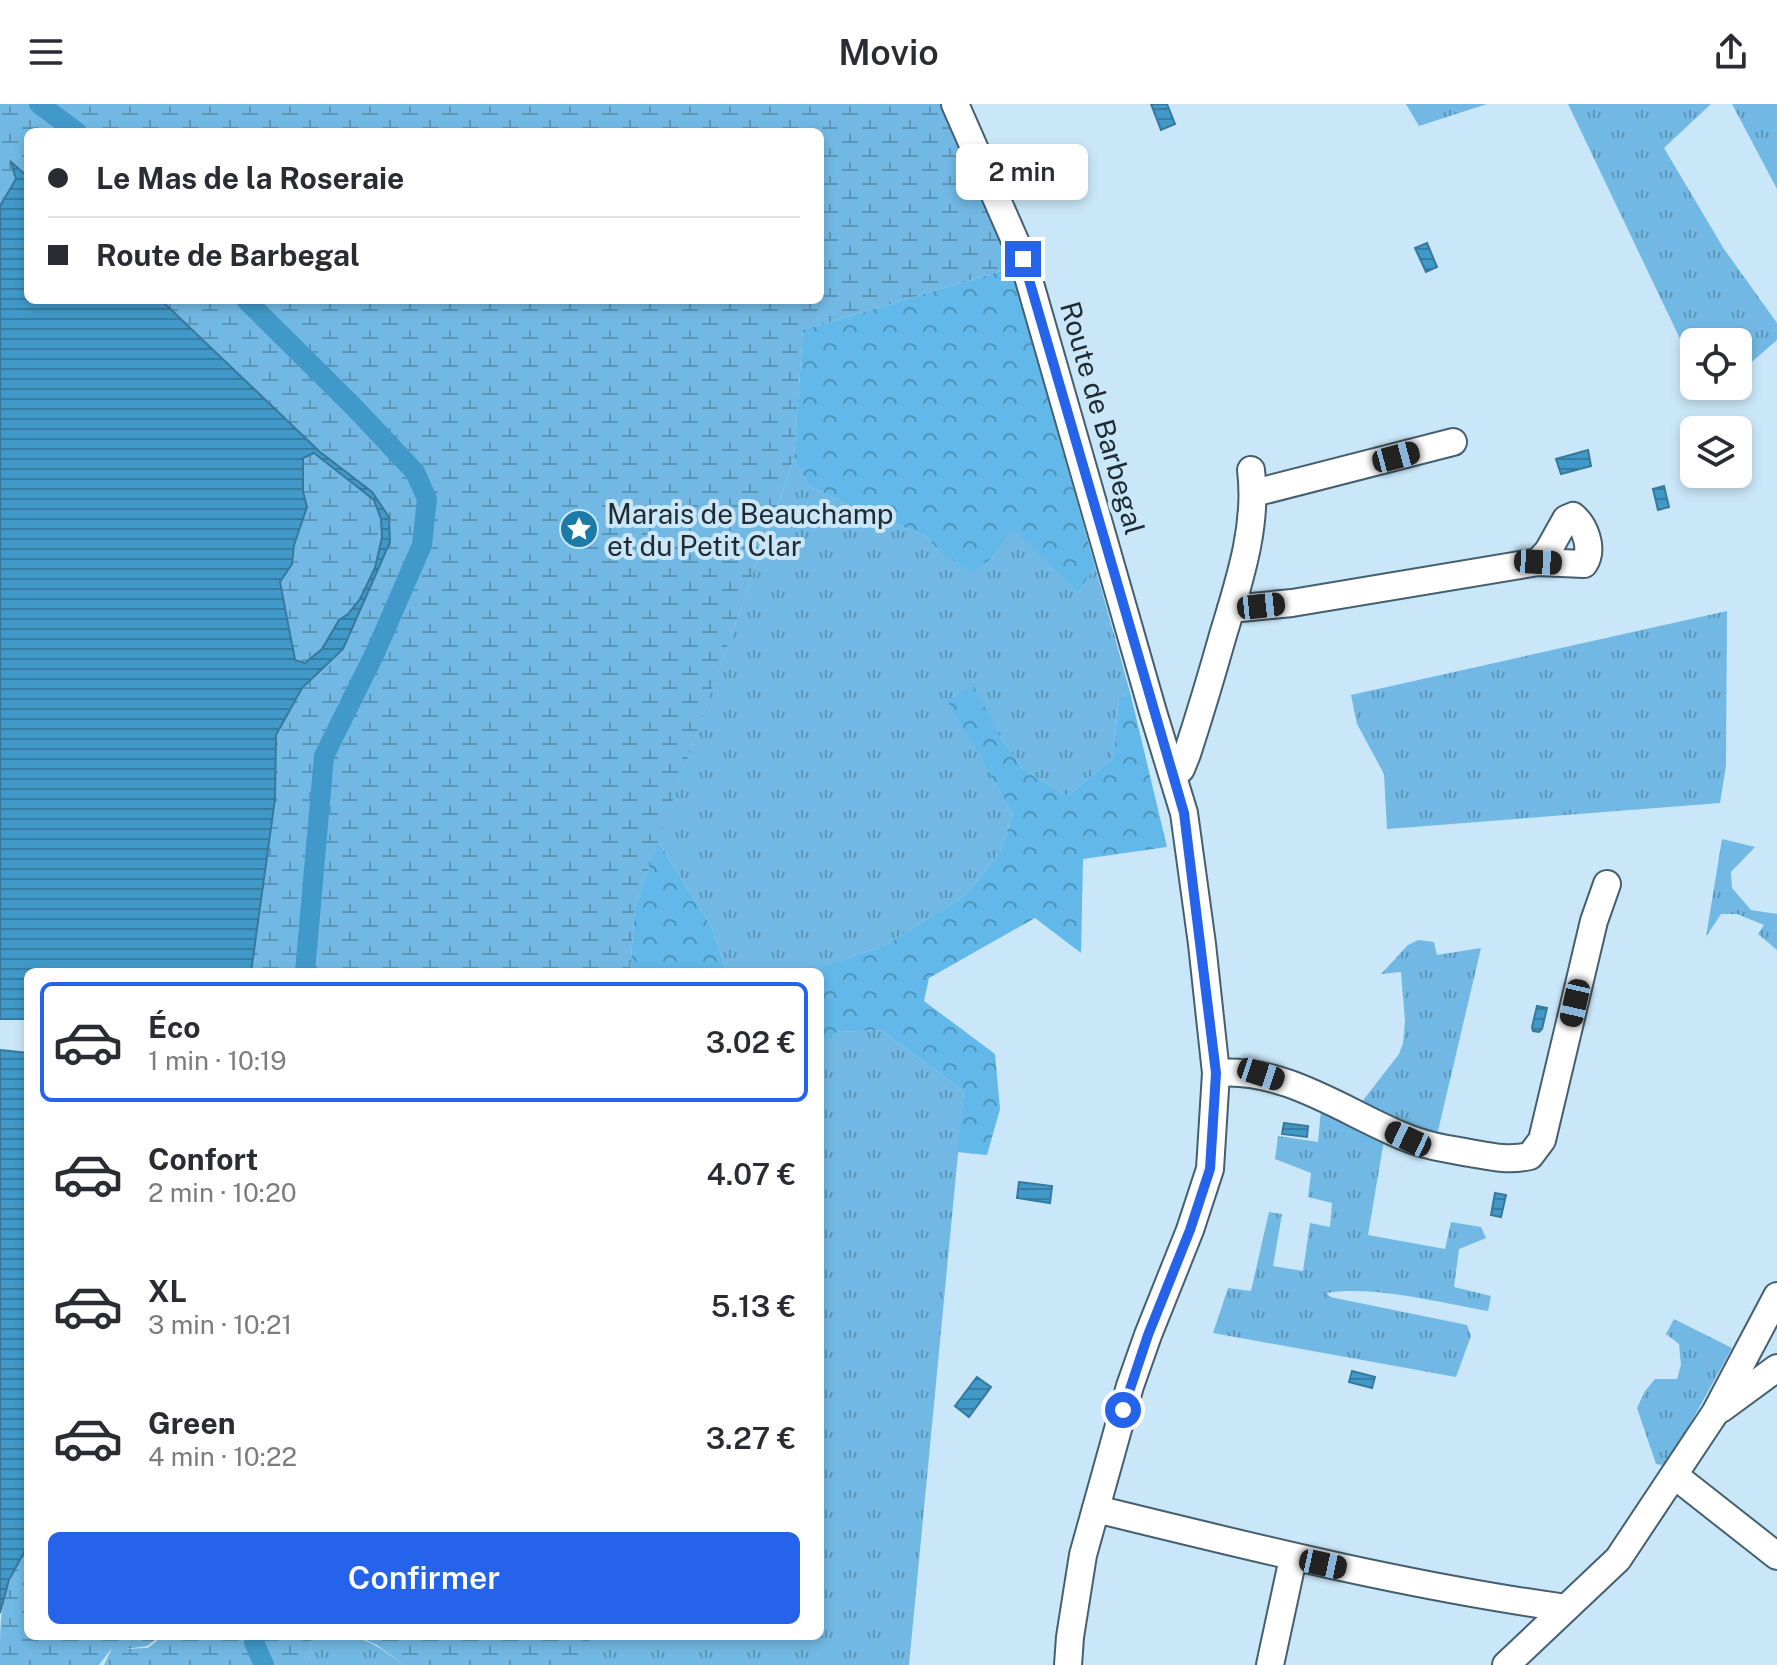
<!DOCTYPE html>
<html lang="fr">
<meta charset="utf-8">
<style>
:root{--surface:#fff;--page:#f2f2f3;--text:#2b2b33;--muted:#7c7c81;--line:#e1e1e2;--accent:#2563eb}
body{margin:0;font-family:"Public Sans",sans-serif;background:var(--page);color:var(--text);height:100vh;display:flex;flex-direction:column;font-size:30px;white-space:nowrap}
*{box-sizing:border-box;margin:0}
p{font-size:26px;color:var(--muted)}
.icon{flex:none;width:44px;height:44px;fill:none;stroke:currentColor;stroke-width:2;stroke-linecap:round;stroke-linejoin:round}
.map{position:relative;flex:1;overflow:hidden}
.drawer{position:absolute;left:24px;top:864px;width:800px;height:672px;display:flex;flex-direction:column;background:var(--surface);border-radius:12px;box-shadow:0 4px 12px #0003}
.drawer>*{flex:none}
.guide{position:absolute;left:24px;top:24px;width:800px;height:176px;border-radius:12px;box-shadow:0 4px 12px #0003;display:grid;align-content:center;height:176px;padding:0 24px;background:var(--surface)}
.controls{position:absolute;left:1680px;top:224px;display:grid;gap:16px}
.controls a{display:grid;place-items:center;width:72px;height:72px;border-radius:12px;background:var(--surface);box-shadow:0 4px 12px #0003;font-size:40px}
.end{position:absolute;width:36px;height:36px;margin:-18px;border:10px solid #2563eb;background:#fff;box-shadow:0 0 0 4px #fff}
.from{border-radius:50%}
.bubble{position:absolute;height:56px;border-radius:12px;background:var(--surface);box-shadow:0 4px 12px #0003;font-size:26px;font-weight:600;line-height:56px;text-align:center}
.car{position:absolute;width:24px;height:48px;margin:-24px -12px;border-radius:10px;box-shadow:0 0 6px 2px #0007;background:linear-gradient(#222 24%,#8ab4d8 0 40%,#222 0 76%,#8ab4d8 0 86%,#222 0)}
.guide b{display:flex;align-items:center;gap:28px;height:76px;font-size:30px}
.guide b+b{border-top:2px solid var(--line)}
.guide i{width:20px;height:20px;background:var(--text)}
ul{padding:14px 0 0;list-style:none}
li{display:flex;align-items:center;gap:24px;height:120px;margin:0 16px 12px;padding:0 8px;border:4px solid transparent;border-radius:12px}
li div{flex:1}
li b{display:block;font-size:30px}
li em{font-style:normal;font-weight:600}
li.active{border-color:var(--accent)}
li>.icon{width:72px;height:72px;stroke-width:1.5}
.action{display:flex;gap:16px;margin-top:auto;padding:16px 24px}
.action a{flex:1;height:92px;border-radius:12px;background:var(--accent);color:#fff;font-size:32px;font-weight:600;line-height:92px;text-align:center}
header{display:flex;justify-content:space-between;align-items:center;height:104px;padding:0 24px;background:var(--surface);font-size:36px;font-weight:600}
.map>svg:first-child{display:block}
.grass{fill:url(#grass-tufts)}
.forest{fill:url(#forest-crowns)}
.wetland{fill:url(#wetland-marsh)}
.water{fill:url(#water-rules);stroke:#37789b;stroke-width:2;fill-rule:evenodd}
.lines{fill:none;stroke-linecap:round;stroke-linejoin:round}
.canal{stroke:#4199c9;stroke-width:20}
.minor-casing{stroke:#455f6e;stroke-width:30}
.minor{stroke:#fff;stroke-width:26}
.route{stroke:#2563eb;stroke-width:10}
.labels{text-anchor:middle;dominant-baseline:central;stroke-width:8;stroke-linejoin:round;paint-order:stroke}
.street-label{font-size:28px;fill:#1f2a31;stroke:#cae7f9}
.poi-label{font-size:28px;fill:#1f2a31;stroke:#cae7f9;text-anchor:start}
</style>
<header><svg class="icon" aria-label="menu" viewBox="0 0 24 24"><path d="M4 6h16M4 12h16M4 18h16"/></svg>Movio<svg class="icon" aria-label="share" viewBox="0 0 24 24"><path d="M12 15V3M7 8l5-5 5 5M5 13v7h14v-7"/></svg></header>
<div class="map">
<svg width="1777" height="1561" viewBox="0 0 1777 1561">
<defs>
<pattern id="grass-tufts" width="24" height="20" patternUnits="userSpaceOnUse" patternTransform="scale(2)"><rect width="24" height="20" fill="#71b9e4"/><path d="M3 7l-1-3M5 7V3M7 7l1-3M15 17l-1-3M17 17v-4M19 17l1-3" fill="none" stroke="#5c97b9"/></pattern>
<pattern id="forest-crowns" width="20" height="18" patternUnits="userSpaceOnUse" patternTransform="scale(2)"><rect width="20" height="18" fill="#61b8e9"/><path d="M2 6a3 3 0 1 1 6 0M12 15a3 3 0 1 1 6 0" fill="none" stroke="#4f96bd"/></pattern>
<pattern id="wetland-marsh" width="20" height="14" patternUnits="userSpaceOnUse" patternTransform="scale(2)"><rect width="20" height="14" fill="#71b9e4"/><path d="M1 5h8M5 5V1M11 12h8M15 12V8" fill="none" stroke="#5c97b9"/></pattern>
<pattern id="water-rules" width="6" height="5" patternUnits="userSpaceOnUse" patternTransform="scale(2)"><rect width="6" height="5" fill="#4199c9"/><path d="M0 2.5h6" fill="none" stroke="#367da4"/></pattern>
</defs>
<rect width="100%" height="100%" fill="#cae7f9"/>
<g class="grass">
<path d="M1406,0H1487L1419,22Z"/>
<path d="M1568,0H1711L1664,44L1724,145L1777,219V236L1738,270V238H1694L1692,260Z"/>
<path d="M1732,0H1777V85Z"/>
<path d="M794,354L809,382L871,411L925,431L941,449L992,454L1013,423L1078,489L1095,462L1130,588L1119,594L1113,654L1067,692L1023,665L1001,634L948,596L1013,710L1000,748L967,790L884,842L807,868L725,864L712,824L658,737Z"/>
<path d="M1727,507L1726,662L1720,699L1387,725L1384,670L1357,620L1351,591Z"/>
<path d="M1722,735L1755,743L1731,768L1732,784L1751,806L1777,810V846L1758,830L1764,821L1737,810H1721L1706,833Z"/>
<path d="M1418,836L1434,838L1437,851L1481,844L1438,1027L1425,1031L1361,999L1399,950L1403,939L1405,917L1401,868L1381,870L1408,841Z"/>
<path d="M881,926L964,987L909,1561H589V1532H820V943L835,928Z"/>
<path d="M1321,1006L1384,1036L1368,1131L1445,1145L1451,1118L1481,1123L1486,1134L1459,1145L1454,1183L1491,1192L1488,1207C1442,1199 1372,1181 1327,1189L1330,1193L1467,1221L1471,1232L1456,1273L1213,1229L1228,1184L1251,1187L1269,1108L1282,1110L1273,1162L1303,1167L1310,1119L1330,1123L1332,1099L1308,1093L1311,1069L1275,1055L1278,1032L1318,1038Z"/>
<path d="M1674,1215L1732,1244L1667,1362L1656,1360L1637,1304L1645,1287L1655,1275H1677L1681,1261L1679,1240L1666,1230Z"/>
<path d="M312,1532C361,1532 364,1532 404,1561H309Z"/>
</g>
<g class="forest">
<path d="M1011,164L1095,462L1078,489L1013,424L992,454L972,468L941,449L925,431L871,411L809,382L794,354L803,226Z"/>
<path d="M974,583L1001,634L1023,665L1067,692L1113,654L1119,594L1130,588L1167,743L1083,755L1081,849L1035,814L929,874L924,897L995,950L1000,1005L987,1051L957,1048L964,987L881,926L836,928L820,943V868H806L884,842L967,790L1000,748L1013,710L947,596Z"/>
<path d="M658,737L712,824L725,864L777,868H630L635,803Z"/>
</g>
<g class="wetland">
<path d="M0,0H945L1011,164L803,226L794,354L635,803L630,868H251L275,695L276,631L302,584L343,545L390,438L372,388L320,348L161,196H820V28H28V73L12,60L17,75L0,102Z"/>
<path d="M314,349L374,396L381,415L382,433L375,464L360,495L348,510L339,516L322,545L305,559L295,556L280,478L292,460L294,441L307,403L303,388V354Z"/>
<path d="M28,1441V1532H160L147,1542L125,1545L148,1544L163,1532H312L309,1561H104L112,1544L99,1561H0C0,1506 0,1490 28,1441Z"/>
<path d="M357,1532H589V1561H404L377,1541Z"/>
</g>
<g class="water">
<path d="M1151,0H1167L1175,20L1161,26Z"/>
<path d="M11,58L28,73V196H161L320,348L372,388L389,413L390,438L343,545L302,584L276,631L275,695L251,868H28V915H0V102L16,75ZM314,349L374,396L381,415L382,433L375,464L360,495L348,510L339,516L322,545L305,559L295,556L280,478L292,460L294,441L307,403L303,388V354Z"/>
<path d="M1427,139L1437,163L1426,168L1415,144Z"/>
<path d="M1588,346L1591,362L1561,370L1556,355Z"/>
<path d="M1664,382L1669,403L1658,406L1653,385Z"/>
<path d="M1537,902L1547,904L1542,925L1539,928L1533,927L1532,923Z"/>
<path d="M0,946L28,949V1441L9,1476L0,1509Z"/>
<path d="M1284,1019L1308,1022L1307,1033L1282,1030Z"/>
<path d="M1019,1078L1052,1082L1050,1099L1017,1094Z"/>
<path d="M1495,1089L1506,1091L1501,1113L1491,1111Z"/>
<path d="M1352,1267L1375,1273L1372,1284L1349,1278Z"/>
<path d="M977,1273L991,1283L969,1313L955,1302Z"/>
</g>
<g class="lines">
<g class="canal">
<path d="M39,0L77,28"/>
<path d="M246,196L353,302L415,368L427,395L422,441L375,549L324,652L305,868"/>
<path d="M254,1532V1538L264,1561"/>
</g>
<defs>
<g id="minor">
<path d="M955,0L1023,155L1153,608L1184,709L1202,840L1216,969L1210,1065L1190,1126L1148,1231L1130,1282L1083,1451L1070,1533L1068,1561"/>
<path d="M1254,389L1453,338"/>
<path d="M1231,505L1292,499L1538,458L1584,460C1594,445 1585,422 1573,412L1566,415L1548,447L1538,458"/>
<path d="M1174,671L1181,665L1187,650C1200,610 1212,570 1223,531C1239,478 1258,422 1251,366"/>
<path d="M1216,969C1285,963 1344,1008 1405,1033C1426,1042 1448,1045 1470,1049C1492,1053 1509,1057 1530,1052L1542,1036L1594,817L1607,780"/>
<path d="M1721,1305L1777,1264"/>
<path d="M1674,1371L1777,1452"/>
<path d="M1096,1405C1251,1443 1407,1482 1566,1504"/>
<path d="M1270,1561L1293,1454"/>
<path d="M1506,1561L1618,1455L1715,1309L1777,1192"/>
</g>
</defs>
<use href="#minor" class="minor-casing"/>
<use href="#minor" class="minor"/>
</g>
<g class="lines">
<path class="route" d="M1023,155L1184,709L1216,969L1210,1065L1190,1126L1148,1231L1123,1306"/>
</g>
<defs>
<symbol id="sight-disc" viewBox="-11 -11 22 22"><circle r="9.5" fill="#1c7aa7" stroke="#cae7f9"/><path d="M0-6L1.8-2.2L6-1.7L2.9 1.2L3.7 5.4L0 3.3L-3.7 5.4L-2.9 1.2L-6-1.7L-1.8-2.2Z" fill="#fff"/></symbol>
</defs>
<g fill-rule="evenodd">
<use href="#sight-disc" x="557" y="403" width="44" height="44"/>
</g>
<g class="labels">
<g class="street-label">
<text transform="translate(1103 314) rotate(74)">Route de Barbegal</text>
</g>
<g class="poi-label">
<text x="607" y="409">Marais de Beauchamp<tspan x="607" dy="32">et du Petit Clar</tspan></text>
</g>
</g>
</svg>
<div class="controls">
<a><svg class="icon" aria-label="locate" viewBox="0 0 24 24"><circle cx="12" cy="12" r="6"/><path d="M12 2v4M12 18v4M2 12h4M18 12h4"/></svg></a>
<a><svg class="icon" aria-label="layers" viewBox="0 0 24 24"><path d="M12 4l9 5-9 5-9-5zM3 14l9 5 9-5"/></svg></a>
</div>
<i class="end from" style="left:1123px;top:1306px"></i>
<i class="end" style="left:1023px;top:155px"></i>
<div class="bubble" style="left:956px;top:40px;width:132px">2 min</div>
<i class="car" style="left:1396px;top:353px;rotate:75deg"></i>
<i class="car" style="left:1538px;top:458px;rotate:93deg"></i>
<i class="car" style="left:1261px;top:502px;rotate:84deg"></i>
<i class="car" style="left:1575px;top:899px;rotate:193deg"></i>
<i class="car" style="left:1261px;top:970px;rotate:108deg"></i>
<i class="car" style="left:1408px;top:1035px;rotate:295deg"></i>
<i class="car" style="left:1323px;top:1460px;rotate:102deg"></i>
<div class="guide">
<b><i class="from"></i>Le Mas de la Roseraie</b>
<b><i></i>Route de Barbegal</b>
</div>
<section class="drawer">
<ul>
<li class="active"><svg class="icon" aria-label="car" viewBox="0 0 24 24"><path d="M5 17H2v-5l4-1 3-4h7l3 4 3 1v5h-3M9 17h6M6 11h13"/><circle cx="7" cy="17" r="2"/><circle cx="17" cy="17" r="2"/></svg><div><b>Éco</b><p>1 min · 10:19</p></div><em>3.02 €</em></li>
<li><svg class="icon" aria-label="car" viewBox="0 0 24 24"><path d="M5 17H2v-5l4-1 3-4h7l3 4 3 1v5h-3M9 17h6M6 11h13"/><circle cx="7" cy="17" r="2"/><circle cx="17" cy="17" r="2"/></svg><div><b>Confort</b><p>2 min · 10:20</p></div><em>4.07 €</em></li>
<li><svg class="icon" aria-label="car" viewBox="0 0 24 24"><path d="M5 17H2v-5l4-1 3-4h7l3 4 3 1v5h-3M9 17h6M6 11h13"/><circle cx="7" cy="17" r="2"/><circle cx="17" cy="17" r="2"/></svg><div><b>XL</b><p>3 min · 10:21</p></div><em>5.13 €</em></li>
<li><svg class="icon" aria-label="car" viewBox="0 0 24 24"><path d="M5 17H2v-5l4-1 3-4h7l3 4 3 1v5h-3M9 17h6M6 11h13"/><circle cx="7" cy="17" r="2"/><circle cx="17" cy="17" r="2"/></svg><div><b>Green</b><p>4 min · 10:22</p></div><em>3.27 €</em></li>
</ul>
<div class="action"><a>Confirmer</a></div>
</section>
</div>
